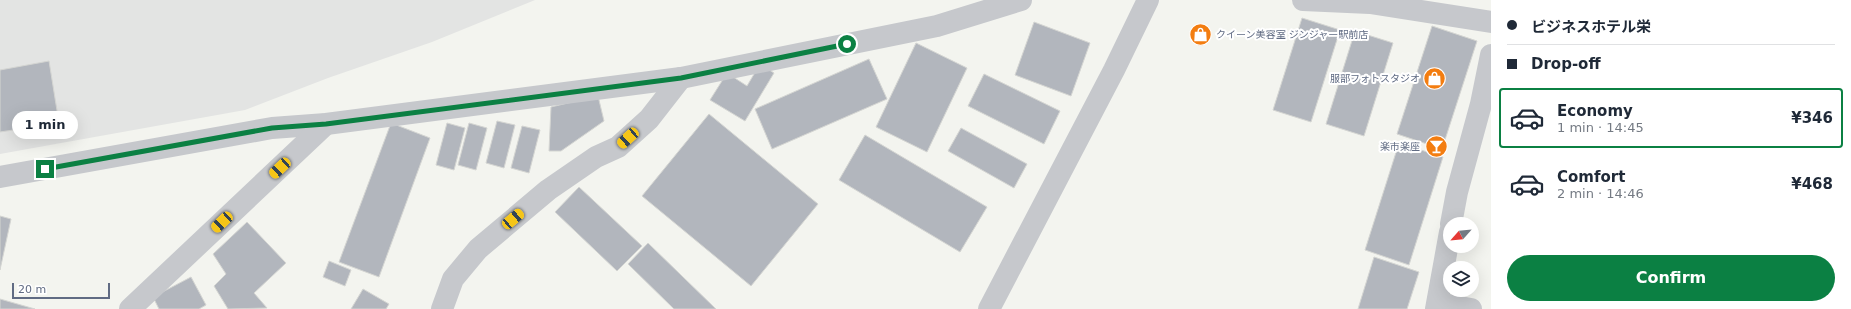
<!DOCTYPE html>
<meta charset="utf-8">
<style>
:root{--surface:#fff;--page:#f6f6f7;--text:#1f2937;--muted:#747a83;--line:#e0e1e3;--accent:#0b8043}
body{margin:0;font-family:"DejaVu Sans","Noto Sans JP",sans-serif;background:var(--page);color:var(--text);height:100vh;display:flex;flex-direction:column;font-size:15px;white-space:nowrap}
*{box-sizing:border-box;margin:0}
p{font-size:13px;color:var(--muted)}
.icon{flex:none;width:22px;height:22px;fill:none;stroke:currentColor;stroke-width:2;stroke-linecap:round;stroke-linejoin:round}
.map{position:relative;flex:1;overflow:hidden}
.sheet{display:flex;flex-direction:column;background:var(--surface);width:360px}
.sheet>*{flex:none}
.hud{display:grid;align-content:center;height:88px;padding:0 16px;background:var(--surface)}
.needle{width:26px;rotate:243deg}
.tools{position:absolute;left:1443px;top:217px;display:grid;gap:8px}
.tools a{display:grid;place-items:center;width:36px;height:36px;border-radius:50%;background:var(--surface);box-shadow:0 4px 16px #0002;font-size:20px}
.scale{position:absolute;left:12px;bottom:10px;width:98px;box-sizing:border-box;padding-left:4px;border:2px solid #606b83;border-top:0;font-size:11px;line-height:14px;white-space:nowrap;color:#606b83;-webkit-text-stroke:3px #fff;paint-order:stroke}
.end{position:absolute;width:18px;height:18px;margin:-9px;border:5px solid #0b8043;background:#fff;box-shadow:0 0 0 2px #fff}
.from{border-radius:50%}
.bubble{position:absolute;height:28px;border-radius:14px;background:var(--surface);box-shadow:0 4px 16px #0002;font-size:13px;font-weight:800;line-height:28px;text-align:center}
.car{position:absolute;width:12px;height:24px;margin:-12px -6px;border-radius:5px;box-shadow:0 0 3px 1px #0007;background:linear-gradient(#f5c518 24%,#345 0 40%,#f5c518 0 76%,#345 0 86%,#f5c518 0)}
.hud b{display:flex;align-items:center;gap:14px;height:38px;font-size:15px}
.hud b+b{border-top:1px solid var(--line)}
.hud i{width:10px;height:10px;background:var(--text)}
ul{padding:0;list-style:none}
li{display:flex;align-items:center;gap:12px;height:60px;margin:0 8px 6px;padding:0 8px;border:2px solid transparent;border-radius:4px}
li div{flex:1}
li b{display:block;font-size:15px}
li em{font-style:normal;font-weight:800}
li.on{border-color:var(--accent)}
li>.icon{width:36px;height:36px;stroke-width:1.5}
.action{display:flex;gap:8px;margin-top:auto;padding:8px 16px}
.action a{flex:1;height:46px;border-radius:24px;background:var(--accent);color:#fff;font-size:16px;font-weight:800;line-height:46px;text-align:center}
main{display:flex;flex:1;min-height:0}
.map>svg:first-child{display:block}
.built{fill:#e3e4e3}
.building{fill:#b2b6bd;stroke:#d4d5d2}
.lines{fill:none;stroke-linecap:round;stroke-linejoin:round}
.minor{stroke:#c6c8cc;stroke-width:22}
.route{stroke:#0b8043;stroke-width:5}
.labels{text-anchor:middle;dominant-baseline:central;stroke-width:4;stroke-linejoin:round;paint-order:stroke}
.poi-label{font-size:10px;fill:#606b83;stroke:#fff;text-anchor:end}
</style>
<main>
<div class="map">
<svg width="1491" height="309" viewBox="0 0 1491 309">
<rect width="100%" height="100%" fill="#f3f4ef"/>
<path class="built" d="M0,0H535L432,42L328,78L245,110L0,154Z"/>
<g class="building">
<path d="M1302,18L1340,30L1311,122L1273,110Z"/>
<path d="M1034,22L1090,43L1071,96L1015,75Z"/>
<path d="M1432,26L1477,41L1442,149L1397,134Z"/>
<path d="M1355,31L1393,43L1364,136L1326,124Z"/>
<path d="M916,43L967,68L927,152L876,127Z"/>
<path d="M869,59L887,99L772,149L755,109Z"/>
<path d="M49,61L59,123L0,132V70Z"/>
<path d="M760,64L774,73L745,121L710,100L727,73L747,86Z"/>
<path d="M984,74L1060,111L1044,144L968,106Z"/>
<path d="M598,96L604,121L561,151H549L551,107Z"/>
<path d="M709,114L818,204L751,286L642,196Z"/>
<path d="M497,121L515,125L504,168L486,163Z"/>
<path d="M391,123L430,138L379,277L339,262Z"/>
<path d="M447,123L465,128L454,170L436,165Z"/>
<path d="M469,123L487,128L476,170L458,165Z"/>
<path d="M522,126L540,130L529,173L511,168Z"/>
<path d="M961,128L1027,164L1014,188L948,151Z"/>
<path d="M865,135L987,207L960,252L839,180Z"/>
<path d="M1399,143L1443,157L1409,265L1365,250Z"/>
<path d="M579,187L642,246L617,271L555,212Z"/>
<path d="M0,216L11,219L0,270Z"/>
<path d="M247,222L286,263L254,293L267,308L228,309L214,286L226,274L213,254Z"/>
<path d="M648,243L716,309H674L628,264Z"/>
<path d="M1374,257L1419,272L1407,309H1358Z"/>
<path d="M329,261L351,270L345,286L323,277Z"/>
<path d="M191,277L206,305L199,309H159L153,297Z"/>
<path d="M363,289L389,304L386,309H351Z"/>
<path d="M0,299L35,309H0Z"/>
</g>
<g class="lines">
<g class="minor">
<path d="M1303,0L1370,3L1491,22"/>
<path d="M0,177L272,128L326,124L681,78L937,26L1021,0"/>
<path d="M1451,224L1457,192L1481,104L1491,55"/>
<path d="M1438,303L1471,309"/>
<path d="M130,309L326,124"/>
<path d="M442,309L453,279L478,249L548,190L596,157L618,147L649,119L681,78"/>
<path d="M989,309L1114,70L1148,0"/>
<path d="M1436,309L1450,232"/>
</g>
</g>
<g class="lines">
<path class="route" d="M45,169L272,128L326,124L681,78L847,44"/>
</g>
<defs>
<symbol id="shop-disc" viewBox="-11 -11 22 22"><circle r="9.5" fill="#f37d10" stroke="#fff"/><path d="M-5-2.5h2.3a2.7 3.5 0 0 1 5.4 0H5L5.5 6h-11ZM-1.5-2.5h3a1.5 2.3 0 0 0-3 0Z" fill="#fff"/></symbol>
<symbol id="bar-disc" viewBox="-11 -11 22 22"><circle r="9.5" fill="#f37d10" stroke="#fff"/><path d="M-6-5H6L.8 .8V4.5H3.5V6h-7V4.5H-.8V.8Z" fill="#fff"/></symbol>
</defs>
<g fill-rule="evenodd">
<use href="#shop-disc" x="1188" y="22" width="25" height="25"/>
<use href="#shop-disc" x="1422" y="66" width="25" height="25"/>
<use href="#bar-disc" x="1424" y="134" width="25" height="25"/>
</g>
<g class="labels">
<g class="poi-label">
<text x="1216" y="34" text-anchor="start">クイーン美容室 ジンジャー駅前店</text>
<text x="1420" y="78">服部フォトスタジオ</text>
<text x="1420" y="146">楽市楽座</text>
</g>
</g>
</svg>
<div class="tools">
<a><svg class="needle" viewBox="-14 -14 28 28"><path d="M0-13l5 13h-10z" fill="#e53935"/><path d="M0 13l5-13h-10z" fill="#747a83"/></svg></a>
<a><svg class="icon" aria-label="layers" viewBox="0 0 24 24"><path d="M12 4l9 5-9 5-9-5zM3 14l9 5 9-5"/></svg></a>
</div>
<div class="scale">20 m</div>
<i class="end from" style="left:847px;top:44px"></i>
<i class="end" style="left:45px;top:169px"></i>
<div class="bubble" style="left:12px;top:111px;width:66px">1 min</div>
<i class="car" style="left:628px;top:138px;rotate:228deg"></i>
<i class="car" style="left:280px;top:168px;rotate:227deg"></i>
<i class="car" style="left:513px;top:219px;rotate:50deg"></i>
<i class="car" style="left:222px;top:222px;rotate:227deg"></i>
</div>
<section class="sheet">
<div class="hud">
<b><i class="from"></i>ビジネスホテル栄</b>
<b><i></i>Drop-off</b>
</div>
<ul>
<li class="on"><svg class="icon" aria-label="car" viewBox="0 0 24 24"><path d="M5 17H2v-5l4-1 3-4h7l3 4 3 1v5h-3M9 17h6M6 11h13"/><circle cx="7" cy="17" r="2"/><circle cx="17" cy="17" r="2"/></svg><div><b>Economy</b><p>1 min · 14:45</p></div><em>¥346</em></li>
<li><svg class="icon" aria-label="car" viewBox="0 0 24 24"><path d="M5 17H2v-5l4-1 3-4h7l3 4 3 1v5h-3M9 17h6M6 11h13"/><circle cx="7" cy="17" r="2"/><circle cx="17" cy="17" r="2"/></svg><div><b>Comfort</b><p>2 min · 14:46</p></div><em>¥468</em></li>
</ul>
<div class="action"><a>Confirm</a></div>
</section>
</main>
